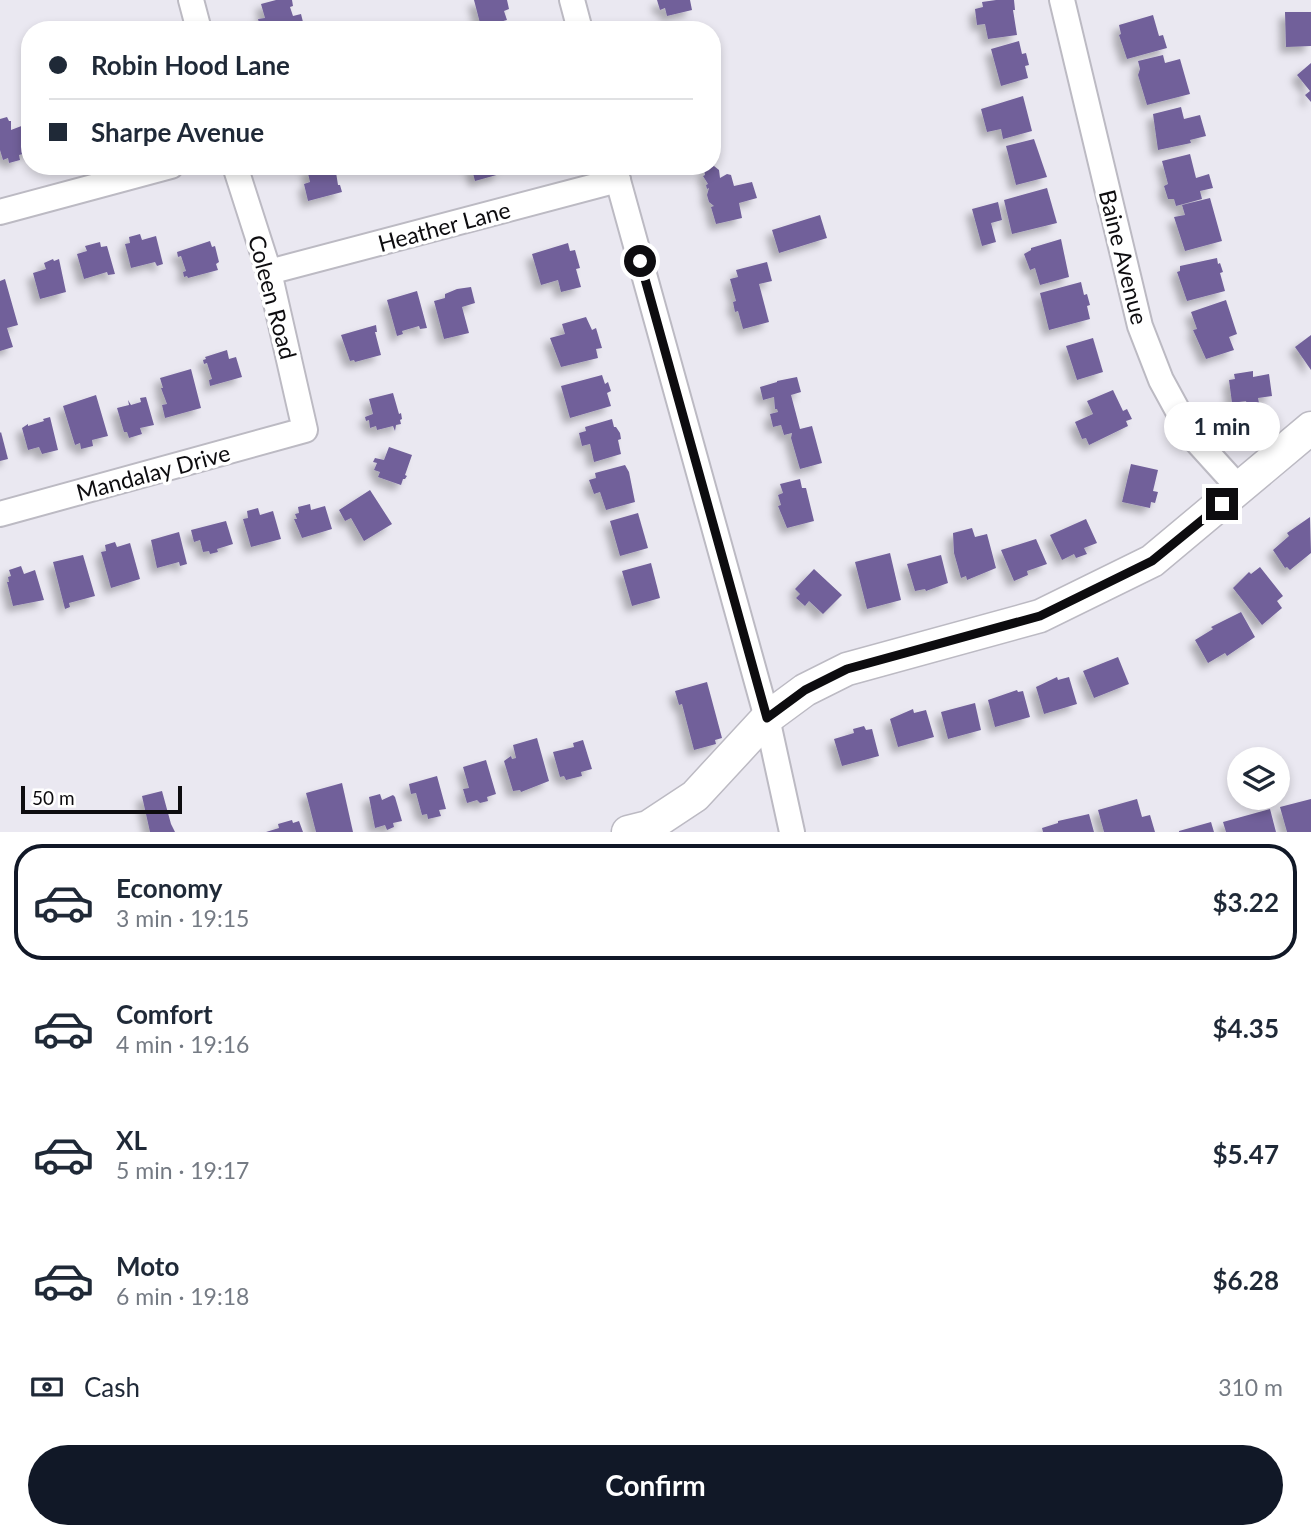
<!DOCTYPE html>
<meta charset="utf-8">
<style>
:root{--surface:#fff;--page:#f2f2f3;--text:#1f2937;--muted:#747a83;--line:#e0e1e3;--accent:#111827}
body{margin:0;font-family:Lato,sans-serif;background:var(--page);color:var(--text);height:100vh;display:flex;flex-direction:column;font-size:26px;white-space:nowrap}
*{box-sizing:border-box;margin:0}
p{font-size:23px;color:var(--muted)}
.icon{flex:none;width:38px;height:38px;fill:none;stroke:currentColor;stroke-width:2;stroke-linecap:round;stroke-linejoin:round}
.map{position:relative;height:832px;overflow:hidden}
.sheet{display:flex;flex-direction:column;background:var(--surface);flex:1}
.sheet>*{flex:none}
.banner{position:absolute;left:21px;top:21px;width:700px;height:154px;border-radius:28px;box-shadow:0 4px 10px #0003;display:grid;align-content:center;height:154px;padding:0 28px;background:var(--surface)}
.fabs{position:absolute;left:1227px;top:747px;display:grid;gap:14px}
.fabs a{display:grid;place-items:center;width:63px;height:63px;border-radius:50%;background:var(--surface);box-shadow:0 4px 10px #0003;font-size:35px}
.scale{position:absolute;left:21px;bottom:18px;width:161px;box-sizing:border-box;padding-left:7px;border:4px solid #0d0c0f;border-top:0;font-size:19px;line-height:24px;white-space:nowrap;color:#0d0c0f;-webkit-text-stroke:5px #fff;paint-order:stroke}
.end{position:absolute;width:32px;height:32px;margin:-16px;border:9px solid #0d0c0f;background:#fff;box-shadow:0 0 0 4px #fff}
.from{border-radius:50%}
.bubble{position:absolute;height:49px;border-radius:24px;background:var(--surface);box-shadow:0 4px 10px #0003;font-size:23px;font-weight:700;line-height:49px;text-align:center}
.banner b{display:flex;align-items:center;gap:24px;height:66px;font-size:26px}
.banner b+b{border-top:2px solid var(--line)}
.banner i{width:18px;height:18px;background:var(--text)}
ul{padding:12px 0 0;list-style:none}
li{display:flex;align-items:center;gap:21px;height:116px;margin:0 14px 10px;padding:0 14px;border:4px solid transparent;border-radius:28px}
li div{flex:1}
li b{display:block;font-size:26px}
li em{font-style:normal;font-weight:700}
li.selected{border-color:var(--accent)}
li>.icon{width:63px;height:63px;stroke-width:1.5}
.pay{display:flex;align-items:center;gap:18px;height:77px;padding:0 28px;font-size:26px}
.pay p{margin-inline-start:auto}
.cta{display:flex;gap:14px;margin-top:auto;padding:14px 28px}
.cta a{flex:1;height:80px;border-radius:42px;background:var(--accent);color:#fff;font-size:28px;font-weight:700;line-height:80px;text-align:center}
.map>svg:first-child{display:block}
.building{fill:#71609a;filter:url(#shadow)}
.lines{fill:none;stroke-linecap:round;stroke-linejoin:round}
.minor-casing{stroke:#bcbac3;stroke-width:28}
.tertiary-casing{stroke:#bcbac3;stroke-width:35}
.minor{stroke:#fff;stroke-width:24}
.tertiary{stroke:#fff;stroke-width:32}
.route{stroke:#0d0c0f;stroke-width:9}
.labels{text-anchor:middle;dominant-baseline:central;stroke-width:7;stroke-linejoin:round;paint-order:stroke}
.street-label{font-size:23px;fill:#0d0c0f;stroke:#fff}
</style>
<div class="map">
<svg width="1311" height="832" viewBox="0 0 1311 832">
<defs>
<filter id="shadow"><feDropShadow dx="-6" dy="6" stdDeviation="3.5" flood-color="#0004"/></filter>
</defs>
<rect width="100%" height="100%" fill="#eae8f1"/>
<g class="building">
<path d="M276,0H292L293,6L290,7L293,16L301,14L303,22L285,30H261L258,19L265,18L261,4Z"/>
<path d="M474,0H507L509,9L504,11L507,20L481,27Z"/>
<path d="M657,0H690L692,10L667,16L665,8L660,10Z"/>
<path d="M996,0H1014L1015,10H1013L1017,35L988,39L985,24L977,25L975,9L983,7L982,2Z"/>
<path d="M1285,12H1311V46L1286,47Z"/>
<path d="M1153,15L1159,36L1163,35L1167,48L1127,59L1119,35L1121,34L1119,25Z"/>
<path d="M1019,41L1022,54L1026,53L1029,65L1025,66L1028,78L1001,86L991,49Z"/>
<path d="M1163,55L1165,63L1180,59L1190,94L1147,105L1138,75L1140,69L1138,61Z"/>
<path d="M1311,63V102L1305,95L1310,91L1297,75Z"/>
<path d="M1023,96L1032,131L1003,139L1001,129L987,132L981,109Z"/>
<path d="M712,104L718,124L712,126Z"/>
<path d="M1181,107L1184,119L1200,115L1206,136L1190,140L1191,143L1158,150L1153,114Z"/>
<path d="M7,117L9,121H11V130L24,125L30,144V152L19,155L20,160L9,163L8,158L3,160L0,150V119Z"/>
<path d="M1034,139L1047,177L1016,185L1006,146Z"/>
<path d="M1190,154L1196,178L1209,174L1213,188L1200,191L1202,199L1176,206L1174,199H1168L1164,186L1168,184L1162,161Z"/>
<path d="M318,166H335L338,185H340L342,192L308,201L304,184L310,182L307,169Z"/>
<path d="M471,166H504V167L498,169L500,174L475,181Z"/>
<path d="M714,166L719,170L720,178L727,174L731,175L734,186L752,182L757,198L739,203L742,218L716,224L711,207L714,206L709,202L707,195L709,188L707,189L706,185L708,184L703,176L705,175L704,170Z"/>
<path d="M1047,188L1057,223L1012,234L1004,200Z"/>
<path d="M1210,198L1222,241L1185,251L1174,217L1185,215L1182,205Z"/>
<path d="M998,202L1002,220L991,223L996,242L982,246L972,209Z"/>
<path d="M820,215L827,238L779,253L772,230Z"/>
<path d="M140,234L142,240L156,236L163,264L157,266L155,262L131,268L125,244L130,243L129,237Z"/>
<path d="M1061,239L1069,277L1040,285L1035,268L1030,270L1024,254L1031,250V248Z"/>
<path d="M210,241L212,247L215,246L219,262L216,264L218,270L188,278L187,276L184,277L183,272L186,271L181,256L178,257L177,252Z"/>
<path d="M100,242L101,247L107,246L115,274L108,275L107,272L84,279L77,254L87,251L85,246Z"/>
<path d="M568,243L570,251L575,250L580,268L576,269L581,287L561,292L558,280L541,285L532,254Z"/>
<path d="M1217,258L1218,264L1220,263L1223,272L1220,273L1225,291L1187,301L1177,272L1180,271V266Z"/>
<path d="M53,259L54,261L59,259L66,292L40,299L33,273L46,269L44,263Z"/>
<path d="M767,262L772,281L759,284L769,322L743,329L738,311L735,312L733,302L736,301L730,279L738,277L736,270Z"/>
<path d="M5,279L18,325L7,328L13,347L0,351V281Z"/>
<path d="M1081,282L1084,295L1087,294L1090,305L1087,306L1090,319L1049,330L1040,293Z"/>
<path d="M471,287L475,303L462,307L469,333L444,339L434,301L445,298V294L457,289Z"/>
<path d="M417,291L427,328L420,329L419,326L402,331L403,334L397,336L387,300Z"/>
<path d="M1226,300L1237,334L1229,337L1234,350L1206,359L1193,330L1197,329L1191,312Z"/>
<path d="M586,317L592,330L596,328L602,348L596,349L598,358L561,367L550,338L565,334L562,324Z"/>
<path d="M376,325L377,332H375L381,355L355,362L354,360L350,361L341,335Z"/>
<path d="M1311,335V370L1295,347Z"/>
<path d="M1093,338L1103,372L1077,380L1066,346Z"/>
<path d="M227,350L229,359L236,357L242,377L210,386L209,380L212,379L207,363L204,364L203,360L206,359L205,357Z"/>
<path d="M191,369L201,408L165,418L162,405L167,404L161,388H163L160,378Z"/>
<path d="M1253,371V377L1269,374L1272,396L1258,398L1259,403L1247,405L1246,401L1232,403L1229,380L1235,379L1234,374Z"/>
<path d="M602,375L605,384L608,382L611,391L607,393L611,406L570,418L561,386Z"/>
<path d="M797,377L801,392L791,395L800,429L812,426L822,463L800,469L791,438L792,433L784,435L781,425L773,427L770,414L778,412L777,409H775L774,397L763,400L760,387L777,382V381Z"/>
<path d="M1113,390L1123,411L1127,409L1132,419L1126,421L1128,426L1089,445L1086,438L1082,439L1075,422L1093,414L1087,401Z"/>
<path d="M393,393L399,414L401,413L402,419L400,420L401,424L396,425L395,431L393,426L377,430L376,426L370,428L369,420L366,421L365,417L373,414L369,399Z"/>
<path d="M96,395L108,436L92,440L93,446L81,449L80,443L75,445L63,406Z"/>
<path d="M146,397L154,425L140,428L142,434L129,438L127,432H124L117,408L129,405L128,400L131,405L141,402L140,398Z"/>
<path d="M50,417L58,450L42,454L39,447L28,450L22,428L28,424V426L44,421L43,419Z"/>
<path d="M612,419L614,427H616L620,433L621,439L618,440L621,454L594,462L590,444L582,446L579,433L586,431L585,427Z"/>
<path d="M1,432L8,459L0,461V433Z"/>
<path d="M389,447L412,455L405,475L407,476L405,479H403L401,485L378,477L380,472L374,470L377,463L373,462L375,458L384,460Z"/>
<path d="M1131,464L1158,470L1153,491L1158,492L1155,503L1151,502L1150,508L1122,502Z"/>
<path d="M625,465L629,472L635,502L606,510L600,492L594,494L589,480L596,478L595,473Z"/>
<path d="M800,479L802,488H806L814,521L787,528L778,506L781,505L778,495L783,493L780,484Z"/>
<path d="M370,490L392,524L364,541L351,518L345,521L339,510Z"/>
<path d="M310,504L311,510L325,506L332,529L302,538L294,519H297L295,514L299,513L298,507Z"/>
<path d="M258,508L260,515L273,511L281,539L251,547L243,519L248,518L247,511Z"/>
<path d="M638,513L648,548L620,556L610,521Z"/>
<path d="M1310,517L1311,553L1290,570L1287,567L1285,568L1273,550L1289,536L1287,533Z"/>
<path d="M1086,519L1097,543L1084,548L1087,554L1076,558L1074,554L1062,560L1050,535Z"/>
<path d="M226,521L233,544L217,549L218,552L210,554L209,551L203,552L200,540L194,542L191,530Z"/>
<path d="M972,528L975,537L987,534L996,568L967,580L966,576L961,578L954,553L953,533Z"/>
<path d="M179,532L187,564L180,566L179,562L157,568L151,540Z"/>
<path d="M1036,539L1047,564L1027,571L1028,575L1014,581L1001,550Z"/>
<path d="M115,542L117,547L130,543L140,579L111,588L101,552L106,551L105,545Z"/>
<path d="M890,553L901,600L867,609L855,562Z"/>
<path d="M83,555L95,596L69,603L70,607L65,609L53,562Z"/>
<path d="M941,555L948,583L926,591L925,589L915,591L907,564Z"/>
<path d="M651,563L660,598L632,606L622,571Z"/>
<path d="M21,566L24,574L35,570L44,600L13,606L7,582H9L8,577L11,576L9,570Z"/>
<path d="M1260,567L1283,596L1277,601L1282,608L1262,625L1233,588L1249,572L1251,574Z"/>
<path d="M814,569L842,595L823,614L809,601L805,606L796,598L800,594L795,589Z"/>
<path d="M1241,612L1255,637L1227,656L1225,653L1208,663L1195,640L1213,629L1211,627Z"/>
<path d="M1118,657L1129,684L1094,698L1083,671Z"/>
<path d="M1057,677L1058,680L1069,677L1077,704L1044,714L1036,687Z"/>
<path d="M707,682L722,738L715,740L716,744L694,750L682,704L679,705L675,691Z"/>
<path d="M1017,690L1018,692L1023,691L1030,717L995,727L988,700Z"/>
<path d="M975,703L981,730L948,739L941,712Z"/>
<path d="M913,709L914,713L926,710L934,737L898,747L890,719Z"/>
<path d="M864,726L866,730L872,729L879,756L842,766L834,739L854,733L853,729Z"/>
<path d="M537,738L549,781L521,792L520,790L513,791L504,761L511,756L512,759L516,758L513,745Z"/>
<path d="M583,740L592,769L581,772L582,776L566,780L564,776L560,777L553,752L574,747L573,743Z"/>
<path d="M486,760L496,794L487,797L488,801L480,803L477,800L467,803L463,789L469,788L463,767Z"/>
<path d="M437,776L446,809L439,810L441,816L428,819L427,814L422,815L416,793L411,794L409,784Z"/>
<path d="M342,783L353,832H316L306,793Z"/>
<path d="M162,791L171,824L175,832H150L142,796Z"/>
<path d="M380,794L382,800L393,795L395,797L402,821L393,823L394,827L387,830L385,825L375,828L369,797Z"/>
<path d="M1137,799L1142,817L1150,815L1155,832H1104L1098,810Z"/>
<path d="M1311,799V832H1287L1280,807Z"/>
<path d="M1270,809L1276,832H1226L1223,822Z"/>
<path d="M1089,814L1094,832H1043L1042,828L1058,823V821Z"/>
<path d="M292,820L293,823L299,821L303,832H266L279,828L278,824Z"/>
<path d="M1211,822L1214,832H1179V831Z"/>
</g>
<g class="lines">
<defs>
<g id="minor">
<path d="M191,0L199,30"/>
<path d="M572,0L580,30"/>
<path d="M1062,0L1140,326L1161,380L1191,435L1240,489"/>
<path d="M614,166L767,718L792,832"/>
<path d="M0,212L171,166"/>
<path d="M269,272L618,180"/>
<path d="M0,514L305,430L269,272L235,166"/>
</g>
<path id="tertiary" d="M628,832L648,827L695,796L767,718L805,690L847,669L1040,616L1152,561L1311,428"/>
</defs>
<use href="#minor" class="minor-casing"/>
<use href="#tertiary" class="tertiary-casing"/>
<use href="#minor" class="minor"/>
<use href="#tertiary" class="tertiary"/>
</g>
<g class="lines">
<path class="route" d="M640,261L767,718L805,690L847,669L1040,616L1152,561L1222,504"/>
</g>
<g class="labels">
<g class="street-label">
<text transform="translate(444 226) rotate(-15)">Heather Lane</text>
<text transform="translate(1124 257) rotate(76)">Baine Avenue</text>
<text transform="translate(273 297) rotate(75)">Coleen Road</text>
<text transform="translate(153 472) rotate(-15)">Mandalay Drive</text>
</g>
</g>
</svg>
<div class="fabs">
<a><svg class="icon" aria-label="layers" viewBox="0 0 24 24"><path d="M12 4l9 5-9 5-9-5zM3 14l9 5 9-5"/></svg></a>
</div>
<div class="scale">50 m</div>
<i class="end from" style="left:640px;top:261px"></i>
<i class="end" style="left:1222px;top:504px"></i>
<div class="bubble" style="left:1164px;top:402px;width:116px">1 min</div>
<div class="banner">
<b><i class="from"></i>Robin Hood Lane</b>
<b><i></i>Sharpe Avenue</b>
</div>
</div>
<section class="sheet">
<ul>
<li class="selected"><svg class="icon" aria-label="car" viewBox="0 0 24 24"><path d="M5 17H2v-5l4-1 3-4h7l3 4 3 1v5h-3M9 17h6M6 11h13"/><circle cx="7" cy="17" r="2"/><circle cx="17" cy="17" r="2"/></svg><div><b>Economy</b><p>3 min · 19:15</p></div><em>$3.22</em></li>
<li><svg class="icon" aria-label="car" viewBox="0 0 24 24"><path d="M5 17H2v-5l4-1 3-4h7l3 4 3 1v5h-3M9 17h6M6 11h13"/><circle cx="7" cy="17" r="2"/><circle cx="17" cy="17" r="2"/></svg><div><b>Comfort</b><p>4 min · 19:16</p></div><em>$4.35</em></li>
<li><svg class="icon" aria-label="car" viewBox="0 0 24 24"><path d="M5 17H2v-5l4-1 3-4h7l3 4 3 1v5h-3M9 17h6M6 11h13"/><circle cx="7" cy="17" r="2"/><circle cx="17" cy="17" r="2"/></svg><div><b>XL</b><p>5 min · 19:17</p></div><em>$5.47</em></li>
<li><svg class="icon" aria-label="car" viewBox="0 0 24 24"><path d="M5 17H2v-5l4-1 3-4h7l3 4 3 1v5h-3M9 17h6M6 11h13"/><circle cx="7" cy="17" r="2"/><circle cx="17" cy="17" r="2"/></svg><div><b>Moto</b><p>6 min · 19:18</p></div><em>$6.28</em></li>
</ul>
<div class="pay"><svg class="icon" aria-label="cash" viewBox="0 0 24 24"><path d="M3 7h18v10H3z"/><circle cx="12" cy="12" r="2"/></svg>Cash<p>310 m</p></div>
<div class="cta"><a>Confirm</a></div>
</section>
